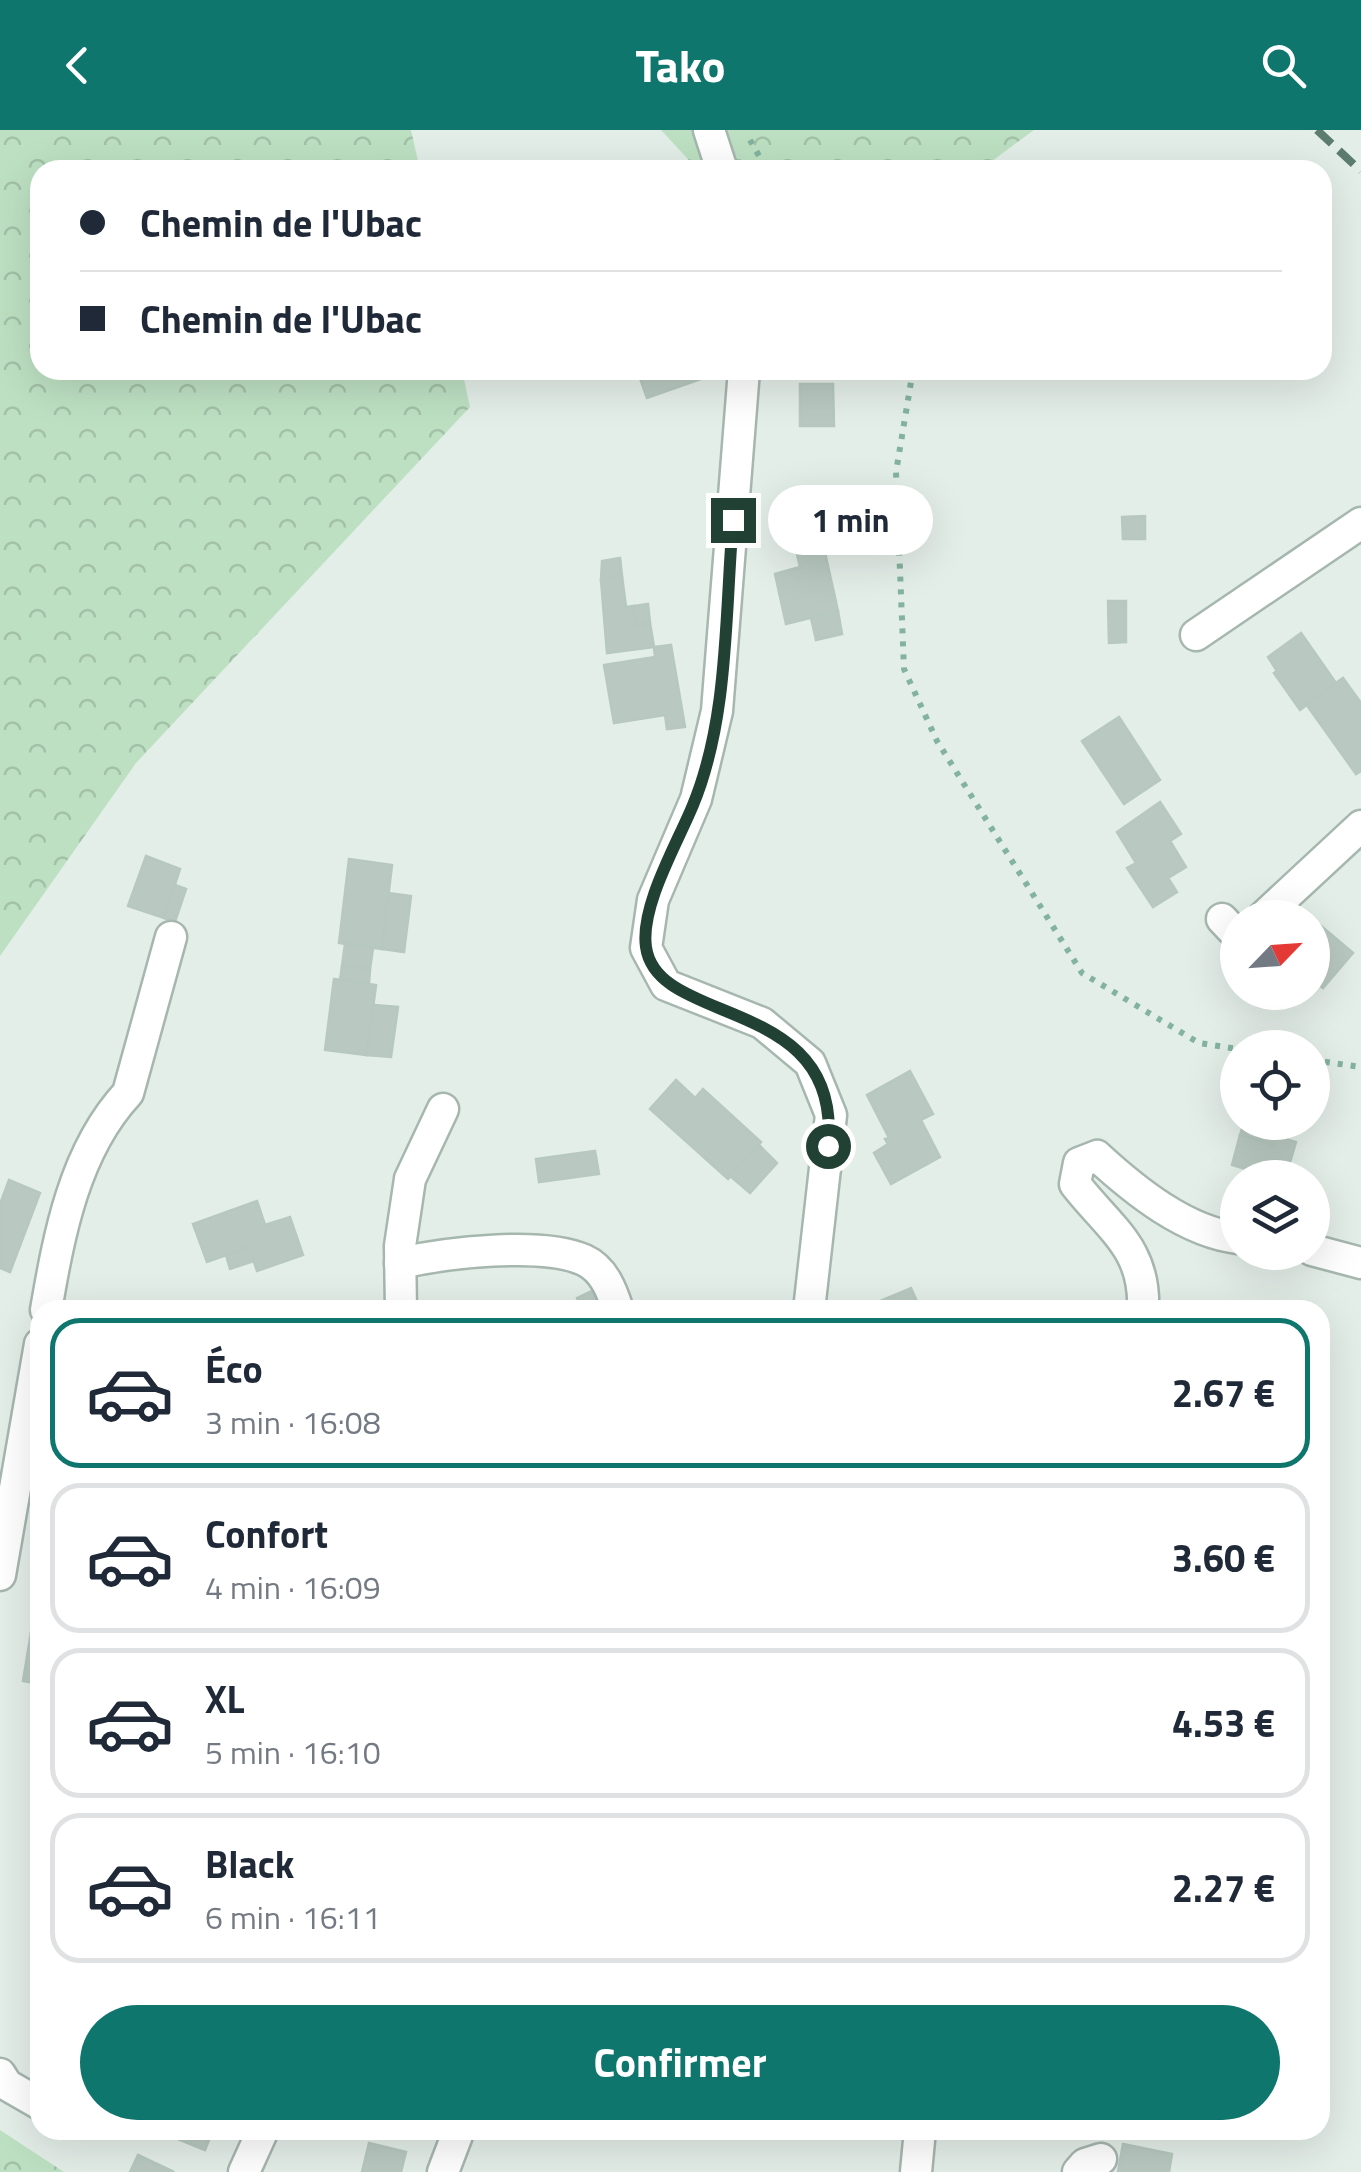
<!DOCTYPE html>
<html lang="fr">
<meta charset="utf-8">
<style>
:root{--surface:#fff;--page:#f2f2f3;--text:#1f2937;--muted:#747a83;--line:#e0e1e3;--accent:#0f766e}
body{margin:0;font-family:"Titillium Web",sans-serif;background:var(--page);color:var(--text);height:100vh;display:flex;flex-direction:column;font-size:38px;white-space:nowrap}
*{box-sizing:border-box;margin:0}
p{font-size:32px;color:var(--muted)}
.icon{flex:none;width:55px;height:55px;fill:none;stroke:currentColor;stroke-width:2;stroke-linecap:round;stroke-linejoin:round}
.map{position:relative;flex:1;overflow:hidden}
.drawer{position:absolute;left:30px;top:1170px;width:1300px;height:840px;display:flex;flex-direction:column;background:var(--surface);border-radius:30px;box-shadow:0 10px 40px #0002}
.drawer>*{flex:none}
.hud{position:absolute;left:30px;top:30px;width:1302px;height:220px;border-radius:30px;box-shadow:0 10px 40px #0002;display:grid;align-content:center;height:220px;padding:0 50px;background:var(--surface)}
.needle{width:65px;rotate:65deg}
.fabs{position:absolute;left:1220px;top:770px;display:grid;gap:20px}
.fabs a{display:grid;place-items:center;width:110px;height:110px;border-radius:50%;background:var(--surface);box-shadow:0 10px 40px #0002;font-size:50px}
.end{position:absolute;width:45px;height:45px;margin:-22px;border:12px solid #224135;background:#fff;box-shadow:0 0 0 5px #fff}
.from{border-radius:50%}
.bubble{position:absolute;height:70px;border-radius:35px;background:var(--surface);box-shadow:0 10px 40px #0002;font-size:32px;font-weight:700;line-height:70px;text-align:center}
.hud b{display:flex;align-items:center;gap:35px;height:95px;font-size:38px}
.hud b+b{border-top:2px solid var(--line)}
.hud i{width:25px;height:25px;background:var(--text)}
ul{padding:18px 0 0;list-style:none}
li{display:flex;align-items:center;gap:30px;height:150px;margin:0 20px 15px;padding:0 30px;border:5px solid var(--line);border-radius:30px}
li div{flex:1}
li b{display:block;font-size:38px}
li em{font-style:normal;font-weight:700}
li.current{border-color:var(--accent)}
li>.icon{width:90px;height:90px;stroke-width:1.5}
.cta{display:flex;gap:20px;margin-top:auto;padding:20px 50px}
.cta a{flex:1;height:115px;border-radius:60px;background:var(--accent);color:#fff;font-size:40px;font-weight:700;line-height:115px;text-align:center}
header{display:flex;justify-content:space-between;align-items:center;height:130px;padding:0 50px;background:var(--accent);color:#fff;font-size:45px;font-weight:700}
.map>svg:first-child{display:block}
.forest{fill:url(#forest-crowns)}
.building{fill:#b9c9c1;stroke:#b6c8bf;stroke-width:2.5}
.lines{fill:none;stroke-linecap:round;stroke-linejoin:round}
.minor-casing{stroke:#a6b7af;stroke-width:35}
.path{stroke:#83b39f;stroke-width:6;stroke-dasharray:5 8;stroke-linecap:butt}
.minor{stroke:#fff;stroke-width:30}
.rail{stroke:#5d7c70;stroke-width:8;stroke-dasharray:20 10;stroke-linecap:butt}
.route{stroke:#224135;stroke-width:12}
</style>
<header><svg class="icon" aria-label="back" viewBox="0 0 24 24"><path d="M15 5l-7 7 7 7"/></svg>Tako<svg class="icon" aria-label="search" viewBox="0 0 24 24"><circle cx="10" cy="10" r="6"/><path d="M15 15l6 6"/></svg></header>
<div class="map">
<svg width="1361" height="2042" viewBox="0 0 1361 2042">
<defs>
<pattern id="forest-crowns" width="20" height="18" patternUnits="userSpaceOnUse" patternTransform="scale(2.5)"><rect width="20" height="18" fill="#bde0c2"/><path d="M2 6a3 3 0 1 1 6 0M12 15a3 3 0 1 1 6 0" fill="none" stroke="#a2c1a7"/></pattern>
</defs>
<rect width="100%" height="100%" fill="#e4eee9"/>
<g class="forest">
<path d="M0,0H411L420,40H40V240H462L470,277L136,633L0,826Z"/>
<path d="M661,0H1034L980,40H698Z"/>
<path d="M0,2000L64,2042H0Z"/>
</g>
<g class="building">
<path d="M637,240H698L701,249L647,268Z"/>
<path d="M800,254H833L834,296H800Z"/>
<path d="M1145,386V409H1123L1122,387Z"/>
<path d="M822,409L838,481L786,494L775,444L800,437L795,416Z"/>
<path d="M620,428L622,446L601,450L602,431Z"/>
<path d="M622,446L626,477L634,476L636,495L650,493L654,517L607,523L601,450Z"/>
<path d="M1108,471H1126V512L1109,513Z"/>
<path d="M648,474L650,493L636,495L634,476Z"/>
<path d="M838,481L842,504L816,510L811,488Z"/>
<path d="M1301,503L1336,553L1300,580L1274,543L1277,541L1268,527Z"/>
<path d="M671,515L685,597L667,599L665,585L614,593L604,535L655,527L654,517Z"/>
<path d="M1343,548L1361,573V641L1356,644L1306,574Z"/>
<path d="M1119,587L1160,650L1124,674L1082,611Z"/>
<path d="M1160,672L1181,704L1170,711L1186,737L1168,748L1177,762L1153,777L1127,738L1136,733L1117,702Z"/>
<path d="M146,726L180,739L164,788L128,776Z"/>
<path d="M349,729L392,735L382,819L339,813Z"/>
<path d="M175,755L186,759L175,792L164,788Z"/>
<path d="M388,763L411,766L404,822L382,819Z"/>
<path d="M1314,790L1353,823L1323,858L1312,850Z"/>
<path d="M345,814L373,818L370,839L342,836Z"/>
<path d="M342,836L370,839L369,854L340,850Z"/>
<path d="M334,849L376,855L367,925L325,920Z"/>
<path d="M374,875L398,877L391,927L367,925Z"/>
<path d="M910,941L933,984L921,990L940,1027L891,1054L874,1023L888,1014L885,1009L889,1008L867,965Z"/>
<path d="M676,950L695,968L703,959L761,1012L728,1049L650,979Z"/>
<path d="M1243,996L1276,1006L1274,1015L1240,1005Z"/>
<path d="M1240,1005L1274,1015L1276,1006L1296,1012L1286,1046L1266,1040L1265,1045L1232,1035Z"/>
<path d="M759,1015L777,1033L750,1063L730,1046Z"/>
<path d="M595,1021L599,1044L539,1052L536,1029Z"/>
<path d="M9,1050L40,1063L10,1142L0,1138V1074Z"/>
<path d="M257,1071L265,1095L290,1087L303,1125L257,1141L249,1117L207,1132L193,1094Z"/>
<path d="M249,1117L254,1131L230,1139L226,1125Z"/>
<path d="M911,1158L921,1180H867L866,1177Z"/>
<path d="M594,1160L602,1180H582L577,1168Z"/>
<path d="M34,1484L40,1485V1554L23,1551Z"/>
<path d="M170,2000H213L205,2020L168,2005Z"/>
<path d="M369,2013L406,2022L401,2042H362Z"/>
<path d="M1123,2014L1172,2024L1169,2042H1118Z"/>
<path d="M138,2025L174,2042H130Z"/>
</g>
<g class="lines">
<defs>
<g id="minor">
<path d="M709,0L722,40"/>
<path d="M744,240L717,581L696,669L653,770L646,818L666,855L762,893L810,933L831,985L809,1180"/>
<path d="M1196,505L1361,393"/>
<path d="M1262,788L1361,696"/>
<path d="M1222,789L1238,806"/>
<path d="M1312,1120L1361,1133"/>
<path d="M400,1133C445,1123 542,1111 584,1130C604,1139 612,1161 618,1180"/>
<path d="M46,1180C59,1105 74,1021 128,963L171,807"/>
<path d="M401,1180L400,1116L410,1049L443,979"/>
<path d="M1143,1180C1146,1118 1109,1098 1075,1054L1079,1033L1097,1026C1135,1061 1186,1102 1238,1108"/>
<path d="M0,1445L40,1214"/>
<path d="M0,1944L7,1955L40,1974"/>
<path d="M244,2042L263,2000"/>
<path d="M443,2042L459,2000"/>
<path d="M916,2042L920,2000"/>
<path d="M1078,2042L1085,2034L1101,2029"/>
</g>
</defs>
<use href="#minor" class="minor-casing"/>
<g class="path">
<path d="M750,10L767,40"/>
<path d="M913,240L896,342L904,539L937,611L1082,843L1199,913L1238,919"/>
<path d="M1312,930L1361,937"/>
</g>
<use href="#minor" class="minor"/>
<path class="rail" d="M1317,0L1361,41"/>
</g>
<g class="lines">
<path class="route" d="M733,390C725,482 729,588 693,675C678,712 640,776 646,817C657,898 843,864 828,1016"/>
</g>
</svg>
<div class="fabs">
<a><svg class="needle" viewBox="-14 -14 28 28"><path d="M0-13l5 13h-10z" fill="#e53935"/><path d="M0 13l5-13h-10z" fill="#747a83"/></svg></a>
<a><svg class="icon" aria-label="locate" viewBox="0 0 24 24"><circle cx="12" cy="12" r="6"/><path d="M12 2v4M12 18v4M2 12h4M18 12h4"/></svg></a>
<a><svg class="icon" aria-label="layers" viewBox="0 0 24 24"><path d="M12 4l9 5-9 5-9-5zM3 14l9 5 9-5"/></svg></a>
</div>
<i class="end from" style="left:828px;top:1016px"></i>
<i class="end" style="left:733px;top:390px"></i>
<div class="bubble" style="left:768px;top:355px;width:165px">1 min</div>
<div class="hud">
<b><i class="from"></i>Chemin de l'Ubac</b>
<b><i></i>Chemin de l'Ubac</b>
</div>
<section class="drawer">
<ul>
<li class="current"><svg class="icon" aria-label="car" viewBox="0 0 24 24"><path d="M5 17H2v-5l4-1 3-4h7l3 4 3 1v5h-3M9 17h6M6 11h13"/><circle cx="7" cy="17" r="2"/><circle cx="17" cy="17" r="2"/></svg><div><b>Éco</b><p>3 min · 16:08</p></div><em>2.67 €</em></li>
<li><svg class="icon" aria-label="car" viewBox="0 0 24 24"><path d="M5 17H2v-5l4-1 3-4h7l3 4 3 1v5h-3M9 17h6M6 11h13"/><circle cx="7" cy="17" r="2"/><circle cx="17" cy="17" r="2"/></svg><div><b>Confort</b><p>4 min · 16:09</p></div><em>3.60 €</em></li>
<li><svg class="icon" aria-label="car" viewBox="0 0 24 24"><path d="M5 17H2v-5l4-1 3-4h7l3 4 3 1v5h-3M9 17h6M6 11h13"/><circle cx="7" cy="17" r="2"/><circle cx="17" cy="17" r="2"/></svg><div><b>XL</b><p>5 min · 16:10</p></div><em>4.53 €</em></li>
<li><svg class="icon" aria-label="car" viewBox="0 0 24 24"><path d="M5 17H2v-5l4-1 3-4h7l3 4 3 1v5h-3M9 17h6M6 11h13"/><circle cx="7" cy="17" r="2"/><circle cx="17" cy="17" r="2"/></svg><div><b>Black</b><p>6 min · 16:11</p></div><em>2.27 €</em></li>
</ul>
<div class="cta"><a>Confirmer</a></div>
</section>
</div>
